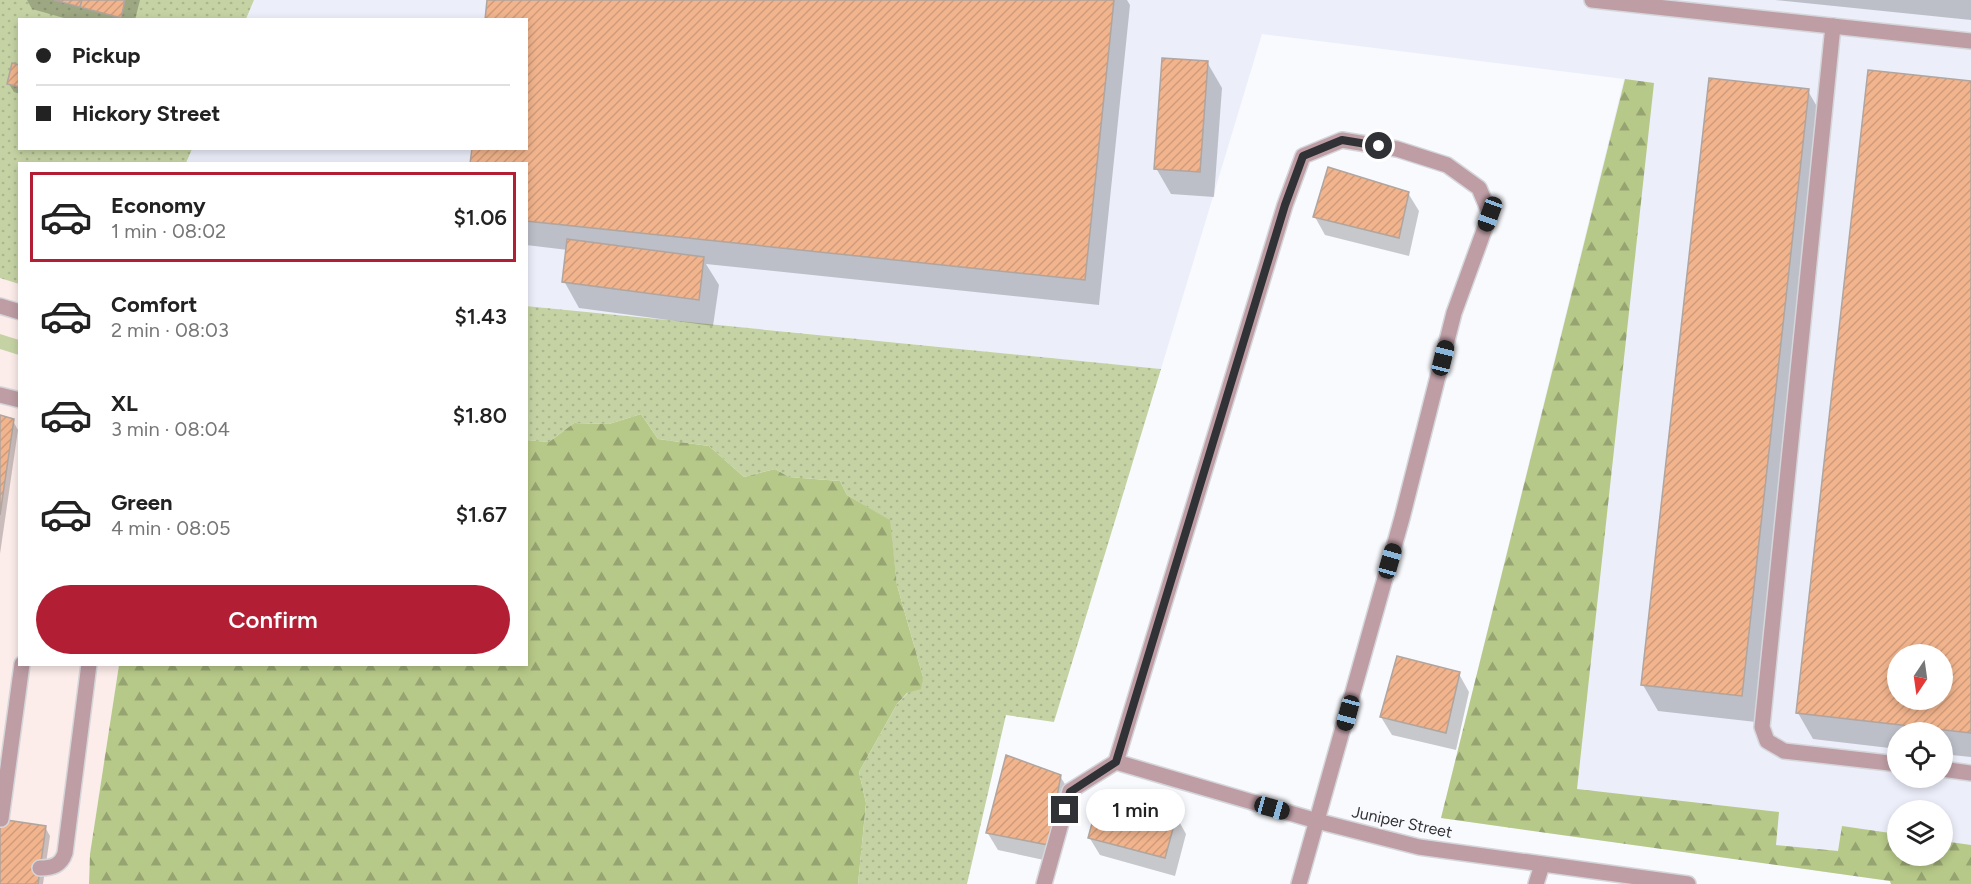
<!DOCTYPE html>
<meta charset="utf-8">
<style>
:root{--surface:#fff;--page:#f2f2f2;--text:#222;--muted:#767676;--line:#e0e0e0;--accent:#b21f35}
body{margin:0;font-family:Figtree,sans-serif;background:var(--page);color:var(--text);height:100vh;display:flex;flex-direction:column;font-size:22px;white-space:nowrap}
*{box-sizing:border-box;margin:0}
p{font-size:20px;color:var(--muted)}
.icon{flex:none;width:33px;height:33px;fill:none;stroke:currentColor;stroke-width:2;stroke-linecap:round;stroke-linejoin:round}
.map{position:relative;flex:1;overflow:hidden}
.side{position:absolute;left:18px;top:162px;width:510px;height:504px;display:flex;flex-direction:column;background:var(--surface);border-radius:0px;box-shadow:0 3px 9px #0003}
.side>*{flex:none}
.top-card{position:absolute;left:18px;top:18px;width:510px;height:132px;border-radius:0px;box-shadow:0 3px 9px #0003;display:grid;align-content:center;height:132px;padding:0 18px;background:var(--surface)}
.needle{width:39px;rotate:193deg}
.controls{position:absolute;left:1887px;top:644px;display:grid;gap:12px}
.controls a{display:grid;place-items:center;width:66px;height:66px;border-radius:50%;background:var(--surface);box-shadow:0 3px 9px #0003;font-size:30px}
.end{position:absolute;width:27px;height:27px;margin:-14px;border:8px solid #313236;background:#fff;box-shadow:0 0 0 3px #fff}
.from{border-radius:50%}
.bubble{position:absolute;height:42px;border-radius:21px;background:var(--surface);box-shadow:0 3px 9px #0003;font-size:20px;font-weight:600;line-height:42px;text-align:center}
.car{position:absolute;width:18px;height:36px;margin:-18px -9px;border-radius:8px;box-shadow:0 0 4px 2px #0007;background:linear-gradient(#222 24%,#8ab4d8 0 40%,#222 0 76%,#8ab4d8 0 86%,#222 0)}
.top-card b{display:flex;align-items:center;gap:21px;height:57px;font-size:22px}
.top-card b+b{border-top:2px solid var(--line)}
.top-card i{width:15px;height:15px;background:var(--text)}
ul{padding:10px 0 0;list-style:none}
li{display:flex;align-items:center;gap:18px;height:90px;margin:0 12px 9px;padding:0 6px;border:3px solid transparent;border-radius:0px}
li div{flex:1}
li b{display:block;font-size:22px}
li em{font-style:normal;font-weight:600}
li.selected{border-color:var(--accent)}
li>.icon{width:54px;height:54px;stroke-width:1.5}
.button{display:flex;gap:12px;margin-top:auto;padding:12px 18px}
.button a{flex:1;height:69px;border-radius:36px;background:var(--accent);color:#fff;font-size:24px;font-weight:600;line-height:69px;text-align:center}
.map>svg:first-child{display:block}
.commercial{fill:#fcecea}
.built{fill:#eceefa;fill-rule:evenodd}
.grass{fill:url(#grass-dots)}
.forest{fill:url(#forest-firs)}
.garden{fill:#c5d3a4}
.shadow{fill:#0003;fill-rule:evenodd}
.building{fill:url(#building-hatch);stroke:#b0a59f;stroke-width:1.5;fill-rule:evenodd}
.lines{fill:none;stroke-linecap:round;stroke-linejoin:round}
.lane-casing{stroke:#d5d6da;stroke-width:18}
.street-casing{stroke:#d5d6da;stroke-width:18}
.lane{stroke:#be9da5;stroke-width:15}
.street{stroke:#be9da5;stroke-width:15}
.route{stroke:#313236;stroke-width:8}
.labels{text-anchor:middle;dominant-baseline:central;stroke-width:4.5;stroke-linejoin:round;paint-order:stroke}
.street-label{font-size:16px;fill:#313236;stroke:#f9fafe}
</style>
<div class="map">
<svg width="1971" height="884" viewBox="0 0 1971 884">
<defs>
<pattern id="grass-dots" width="8" height="8" patternUnits="userSpaceOnUse" patternTransform="scale(1.5)"><rect width="8" height="8" fill="#c5d3a4"/><path d="M2 2h.1M6 6h.1" fill="none" stroke="#aab68e" stroke-width="1.8" stroke-linecap="round"/></pattern>
<pattern id="forest-firs" width="22" height="20" patternUnits="userSpaceOnUse" patternTransform="scale(1.5)"><rect width="22" height="20" fill="#b7c988"/><path d="M5 1l3.5 6h-7zM16 11l3.5 6h-7z" fill="#95a470"/></pattern>
<pattern id="building-hatch" width="6" height="6" patternUnits="userSpaceOnUse" patternTransform="scale(1.5)"><rect width="6" height="6" fill="#f1b48d"/><path d="M-1 1l2-2M0 6l6-6M5 7l2-2" fill="none" stroke="#cf9b7a"/></pattern>
</defs>
<rect width="100%" height="100%" fill="#f9fafe"/>
<path class="commercial" d="M0,278L19,284L20,664L119,665L90,854L89,884H0Z"/>
<path class="built" d="M254,0H1971V884H1891L1890,881L1441,818L1624,79L1262,34L1161,369L527,306L526,164H186L192,148H526V20L246,19ZM1898,654H1942V699H1898ZM1898,732H1942V777H1898ZM1898,810H1942V855H1898Z"/>
<g class="grass">
<path d="M0,0H254L246,19L20,20V148L192,149L186,163L20,164L19,284L0,278Z"/>
<path d="M526,306L1161,369L1054,722L1006,715L967,884H858L866,803L859,772L897,704L923,677L897,585L889,520L847,495L840,481L789,477L775,469L744,477L709,446L658,439L641,414L609,424L574,423L549,442L527,440Z"/>
</g>
<g class="forest">
<path d="M1625,79L1654,83L1577,789L1779,812L1776,845L1838,851L1842,826L1897,834L1898,855H1942L1943,841L1971,845V884H1891L1890,881L1441,818Z"/>
<path d="M641,414L658,439L709,446L744,477L775,469L789,477L840,481L847,495L890,520L897,585L923,677L921,689L907,693L897,704L859,772L866,803L858,884H89L90,854L119,665L526,664L527,440L549,442L574,423L609,424Z"/>
</g>
<path class="garden" d="M0,334L19,340V355L0,349Z"/>
<g class="shadow">
<path d="M27,0H140L135,20H71L32,9Z"/>
<path d="M488,0H1127L1130,5L1099,305L706,264L719,285L713,326L579,308L564,281L568,250L526,245V20Z"/>
<path d="M1775,0H1971V20Z"/>
<path d="M1207,62L1222,88L1214,197L1171,194L1156,168Z"/>
<path d="M20,66V94L14,92L9,84Z"/>
<path d="M1971,83V757L1942,754V732H1898V749L1813,739L1798,713ZM1898,654H1942V699H1898Z"/>
<path d="M1808,91L1823,117L1756,722L1658,711L1643,685Z"/>
<path d="M1408,193L1419,211L1409,256L1325,235L1315,217Z"/>
<path d="M0,417L13,421L18,430L0,554Z"/>
<path d="M1459,674L1469,692L1456,750L1392,735L1381,717Z"/>
<path d="M1060,776L1071,794L1058,863L998,850L987,832Z"/>
<path d="M1176,816L1186,834L1175,876L1100,855L1089,837Z"/>
<path d="M45,827L50,836L43,884H0Z"/>
</g>
<g class="building">
<path d="M54,0H82L80,7Z"/>
<path d="M82,0H125L121,18L80,7Z"/>
<path d="M487,0H1114L1085,280L526,221V164H470L472,148H526V20H485Z"/>
<path d="M1162,58L1208,61L1200,172L1154,169Z"/>
<path d="M12,63L20,65V87L7,84Z"/>
<path d="M1868,70L1971,81V733L1796,713ZM1898,654H1942V699H1898Z"/>
<path d="M1709,78L1809,89L1742,696L1641,685Z"/>
<path d="M1328,167L1409,192L1399,238L1313,217Z"/>
<path d="M567,239L704,257L699,300L562,282Z"/>
<path d="M0,415L14,419L0,515Z"/>
<path d="M1397,656L1460,672L1446,733L1380,717Z"/>
<path d="M1006,755L1061,775L1048,845L986,833Z"/>
<path d="M1100,794L1177,814L1165,858L1088,838Z"/>
<path d="M0,819L46,826L38,884H0Z"/>
</g>
<g class="lines">
<defs>
<g id="lane">
<path d="M1592,0L1971,41"/>
<path d="M1833,26L1762,727L1767,741L1784,751L1898,764"/>
<path d="M0,306L20,312"/>
<path d="M0,395L20,400"/>
<path d="M1942,769L1971,773"/>
<path d="M1,819L22,664"/>
<path d="M40,868C53,868 61,865 65,853L89,664"/>
</g>
<g id="street">
<path d="M1116,762L1285,205L1303,156L1342,140L1397,149L1447,165L1479,188L1490,214L1454,313L1402,518L1299,884"/>
<path d="M1116,762L1317,821L1419,847L1688,884"/>
<path d="M1044,884L1070,791L1116,762"/>
<path d="M1536,884L1542,865"/>
</g>
</defs>
<use href="#lane" class="lane-casing"/>
<use href="#street" class="street-casing"/>
<use href="#lane" class="lane"/>
<use href="#street" class="street"/>
</g>
<g class="lines">
<path class="route" d="M1065,810L1070,792L1116,762L1285,205L1303,156L1342,140L1379,146"/>
</g>
<g class="labels">
<g class="street-label">
<text transform="translate(1402 822) rotate(12)">Juniper Street</text>
</g>
</g>
</svg>
<div class="controls">
<a><svg class="needle" viewBox="-14 -14 28 28"><path d="M0-13l5 13h-10z" fill="#e53935"/><path d="M0 13l5-13h-10z" fill="#767676"/></svg></a>
<a><svg class="icon" aria-label="locate" viewBox="0 0 24 24"><circle cx="12" cy="12" r="6"/><path d="M12 2v4M12 18v4M2 12h4M18 12h4"/></svg></a>
<a><svg class="icon" aria-label="layers" viewBox="0 0 24 24"><path d="M12 4l9 5-9 5-9-5zM3 14l9 5 9-5"/></svg></a>
</div>
<i class="end from" style="left:1379px;top:146px"></i>
<i class="end" style="left:1065px;top:810px"></i>
<div class="bubble" style="left:1086px;top:789px;width:99px">1 min</div>
<i class="car" style="left:1490px;top:214px;rotate:200deg"></i>
<i class="car" style="left:1443px;top:358px;rotate:14deg"></i>
<i class="car" style="left:1390px;top:561px;rotate:16deg"></i>
<i class="car" style="left:1348px;top:713px;rotate:195deg"></i>
<i class="car" style="left:1272px;top:808px;rotate:106deg"></i>
<div class="top-card">
<b><i class="from"></i>Pickup</b>
<b><i></i>Hickory Street</b>
</div>
<section class="side">
<ul>
<li class="selected"><svg class="icon" aria-label="car" viewBox="0 0 24 24"><path d="M5 17H2v-5l4-1 3-4h7l3 4 3 1v5h-3M9 17h6M6 11h13"/><circle cx="7" cy="17" r="2"/><circle cx="17" cy="17" r="2"/></svg><div><b>Economy</b><p>1 min · 08:02</p></div><em>$1.06</em></li>
<li><svg class="icon" aria-label="car" viewBox="0 0 24 24"><path d="M5 17H2v-5l4-1 3-4h7l3 4 3 1v5h-3M9 17h6M6 11h13"/><circle cx="7" cy="17" r="2"/><circle cx="17" cy="17" r="2"/></svg><div><b>Comfort</b><p>2 min · 08:03</p></div><em>$1.43</em></li>
<li><svg class="icon" aria-label="car" viewBox="0 0 24 24"><path d="M5 17H2v-5l4-1 3-4h7l3 4 3 1v5h-3M9 17h6M6 11h13"/><circle cx="7" cy="17" r="2"/><circle cx="17" cy="17" r="2"/></svg><div><b>XL</b><p>3 min · 08:04</p></div><em>$1.80</em></li>
<li><svg class="icon" aria-label="car" viewBox="0 0 24 24"><path d="M5 17H2v-5l4-1 3-4h7l3 4 3 1v5h-3M9 17h6M6 11h13"/><circle cx="7" cy="17" r="2"/><circle cx="17" cy="17" r="2"/></svg><div><b>Green</b><p>4 min · 08:05</p></div><em>$1.67</em></li>
</ul>
<div class="button"><a>Confirm</a></div>
</section>
</div>
